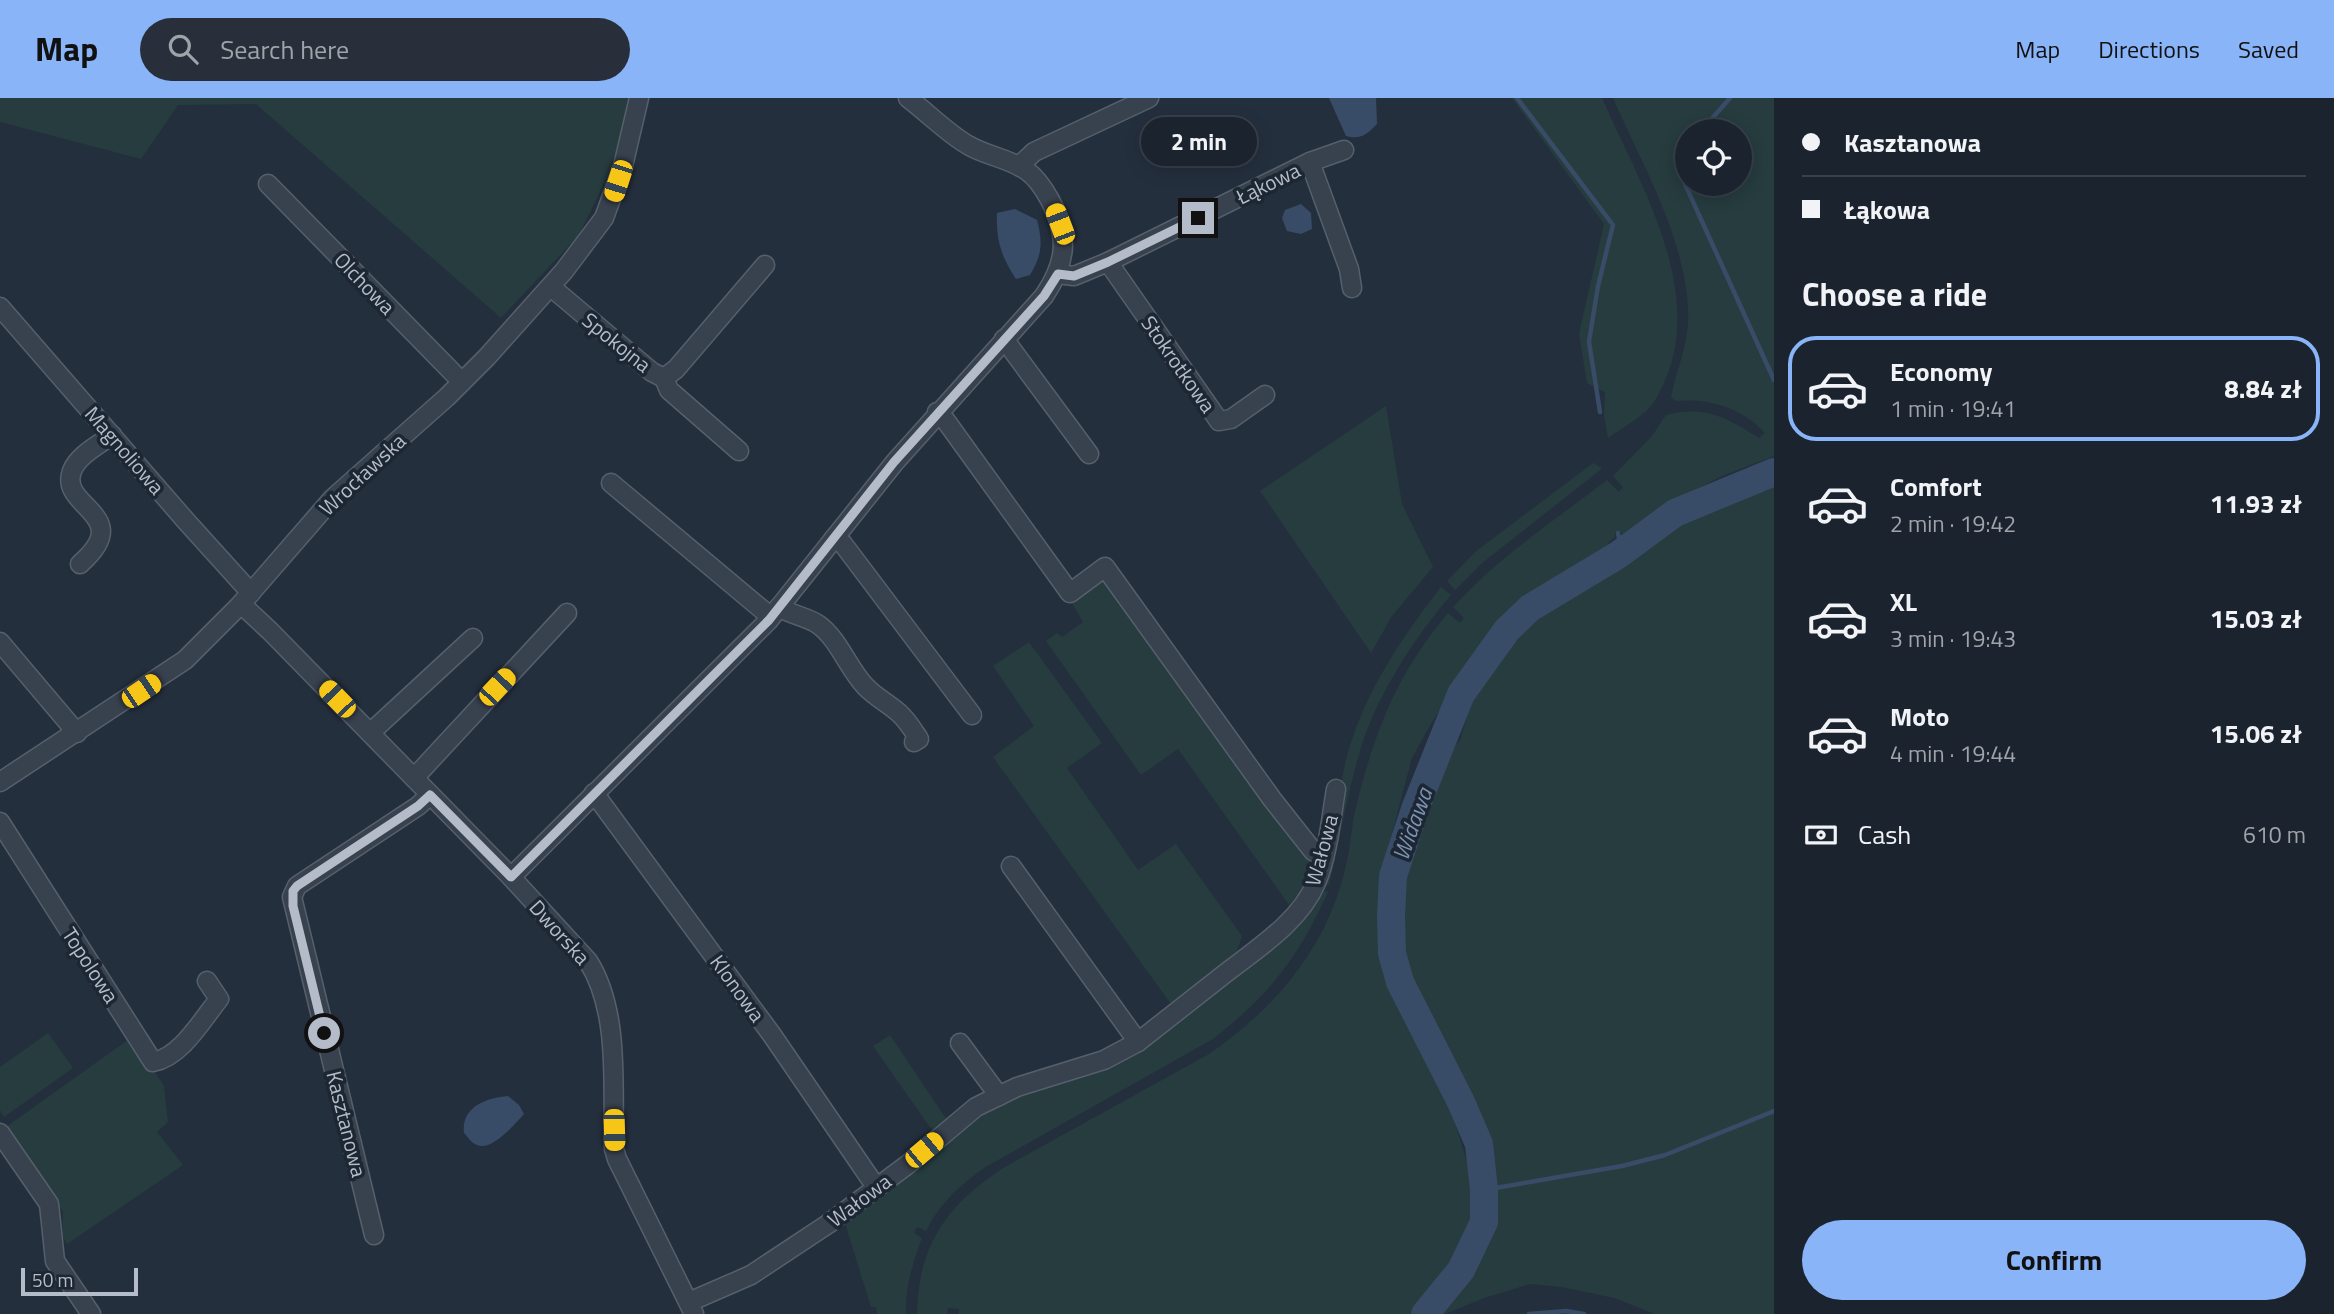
<!DOCTYPE html>
<meta charset="utf-8">
<style>
:root{--surface:#1b232e;--page:#282f3a;--text:#f1f3f6;--muted:#a0a4aa;--line:#39404a;--accent:#8ab4f8}
body{margin:0;font-family:"Titillium Web",sans-serif;background:var(--page);color:var(--text);height:100vh;display:flex;flex-direction:column;font-size:26px;white-space:nowrap}
*{box-sizing:border-box;margin:0}
p{font-size:23px;color:var(--muted)}
.icon{flex:none;width:38px;height:38px;fill:none;stroke:currentColor;stroke-width:2;stroke-linecap:round;stroke-linejoin:round}
.map{position:relative;flex:1;overflow:hidden}
.panel{display:flex;flex-direction:column;background:var(--surface);width:560px}
.panel>*{flex:none}
.top-card{display:grid;align-content:center;height:154px;padding:0 28px;background:var(--surface)}
.controls{position:absolute;left:1675px;top:21px;display:grid;gap:14px}
.controls a{display:grid;place-items:center;width:77px;height:77px;border-radius:50%;background:var(--surface);box-shadow:0 4px 18px #0003,0 0 0 2px var(--line);font-size:35px}
.scale{position:absolute;left:21px;bottom:18px;width:117px;box-sizing:border-box;padding-left:7px;border:4px solid #b4bcc9;border-top:0;font-size:19px;line-height:24px;white-space:nowrap;color:#b4bcc9;-webkit-text-stroke:5px #1d2633;paint-order:stroke}
.end{position:absolute;width:32px;height:32px;margin:-16px;border:9px solid #b4bcc9;background:#111;box-shadow:0 0 0 4px #111}
.from{border-radius:50%}
.bubble{position:absolute;height:49px;border-radius:24px;background:var(--surface);box-shadow:0 4px 18px #0003,0 0 0 2px var(--line);font-size:23px;font-weight:700;line-height:49px;text-align:center}
.car{position:absolute;width:21px;height:42px;margin:-21px -10px;border-radius:9px;box-shadow:0 0 5px 2px #0007;background:linear-gradient(#f5c518 24%,#345 0 40%,#f5c518 0 76%,#345 0 86%,#f5c518 0)}
.top-card b{display:flex;align-items:center;gap:24px;height:66px;font-size:26px}
.top-card b+b{border-top:2px solid var(--line)}
.top-card i{width:18px;height:18px;background:var(--text)}
ul{padding:0;list-style:none}
li{display:flex;align-items:center;gap:21px;height:105px;margin:0 14px 10px;padding:0 14px;border:4px solid transparent;border-radius:28px}
li div{flex:1}
li b{display:block;font-size:26px}
li em{font-style:normal;font-weight:700}
li.on{border-color:var(--accent)}
li>.icon{width:63px;height:63px;stroke-width:1.5}
h2{padding:0 28px;font-size:32px;line-height:84px}
.pay{display:flex;align-items:center;gap:18px;height:77px;padding:0 28px;font-size:26px}
.pay p{margin-inline-start:auto}
.cta{display:flex;gap:14px;margin-top:auto;padding:14px 28px}
.cta a{flex:1;height:80px;border-radius:42px;background:var(--accent);color:#111;font-size:28px;font-weight:700;line-height:80px;text-align:center}
header{display:flex;align-items:center;gap:42px;box-sizing:border-box;height:98px;padding:0 35px;background:var(--accent);color:#111}
header strong{font-size:33px}
nav{display:flex;gap:38px;margin-inline-start:auto;font-size:24px}
.search{width:490px;height:63px;background:var(--page);display:flex;align-items:center;gap:18px;box-sizing:border-box;padding:0 24px;border-radius:38px;color:var(--muted);font-size:26px}
main{display:flex;flex:1;min-height:0}
.map>svg:first-child{display:block}
.green{fill:#263c3f;fill-rule:evenodd}
.water{fill:#394c67}
.lines{fill:none;stroke-linecap:round;stroke-linejoin:round}
.stream{stroke:#394c67;stroke-width:4.5}
.river{stroke:#394c67;stroke-width:28}
.minor-casing{stroke:#565f6c;stroke-width:21}
.minor{stroke:#38414e;stroke-width:18}
.route{stroke:#b4bcc9;stroke-width:9}
.labels{text-anchor:middle;dominant-baseline:central;stroke-width:7;stroke-linejoin:round;paint-order:stroke}
.street-label{font-size:21px;fill:#b4bcc9;stroke:#1d2633}
.water-label{font-size:23px;font-style:italic;fill:#7c92b1;stroke:#1d2633}
</style>
<header>
<strong>Map</strong>
<div class="search"><svg class="icon" aria-label="search" viewBox="0 0 24 24"><circle cx="10" cy="10" r="6"/><path d="M15 15l6 6"/></svg>Search here</div>
<nav><a>Map</a><a>Directions</a><a>Saved</a></nav>
</header>
<main>
<div class="map">
<svg width="1774" height="1216" viewBox="0 0 1774 1216">
<rect width="100%" height="100%" fill="#242f3e"/>
<g class="green">
<path d="M0,0H630L610,73L579,137L501,220L256,6L178,7L141,61L0,24Z"/>
<path d="M1512,0H1602C1642,91 1715,206 1654,304C1647,316 1621,331 1608,340L1604,317L1605,294L1587,285L1579,236L1604,126Z"/>
<path d="M1613,0H1774V358L1722,378L1670,405L1623,439L1621,434L1615,435V439L1609,444L1605,454L1529,496L1501,521L1476,553L1428,631L1412,660L1402,697L1382,775L1379,826L1392,895L1421,948L1450,1009L1470,1073L1472,1122L1460,1155L1431,1195L1410,1216H959V1211L948,1210L947,1216H917C918,1147 947,1107 1003,1070L1209,956C1252,926 1288,892 1315,846C1329,823 1340,794 1346,767C1351,748 1351,728 1356,709C1375,632 1397,576 1448,515L1460,525L1464,520L1453,509C1498,459 1554,423 1607,382L1619,394L1623,389L1613,378L1652,338L1666,317C1705,307 1726,319 1759,340L1765,335C1742,310 1710,300 1676,303L1671,299C1676,274 1686,252 1688,226C1691,149 1643,69 1613,0ZM1740,33V86H1687V33Z"/>
<path d="M1386,308L1402,406L1433,469L1392,518L1371,555L1260,393Z"/>
<path d="M1593,365L1602,370L1599,373L1481,466L1455,492L1447,483L1475,454Z"/>
<path d="M1774,387V1216H1655L1614,1200L1562,1189L1530,1186L1484,1200L1445,1216H1438L1479,1163L1494,1131L1497,1098L1489,1051L1472,997L1431,923L1410,877L1399,831L1400,792L1434,680L1461,640L1472,599L1491,567L1520,529L1641,457L1681,425Z"/>
<path d="M1104,476L1308,761L1312,772L1301,792L1289,807L1178,651L1141,677L1046,543L1057,535L1062,539L1083,524L1069,500Z"/>
<path d="M1441,489L1451,497C1412,543 1374,601 1358,660C1346,702 1339,745 1329,787L1321,785C1325,769 1330,753 1333,738C1339,711 1340,684 1347,658C1364,595 1402,539 1441,489Z"/>
<path d="M1029,544L1102,645L1067,670L1138,772L1176,746L1242,838L1235,860L1173,909L993,659L1034,628L993,568Z"/>
<path d="M1320,791L1328,794C1298,860 1270,896 1213,941L984,1070C960,1087 939,1106 926,1133L917,1129L914,1135L922,1140C913,1164 905,1189 906,1216H877L876,1209H871L844,1122L963,1028L1007,998L1036,989L1219,891L1277,847L1304,820Z"/>
<path d="M48,935L73,970L4,1019L0,1012V969Z"/>
<path d="M890,937L949,1025L934,1035L873,948Z"/>
<path d="M132,939L164,988L168,1024L157,1034L183,1067L67,1146L62,1137L63,1114L6,1029Z"/>
</g>
<g class="water">
<path d="M1329,0H1376L1377,26C1367,36 1361,42 1346,38Z"/>
<path d="M1301,106L1311,115L1312,131L1301,136L1287,133L1282,120L1285,112Z"/>
<path d="M1015,111L1037,122C1043,145 1042,157 1030,177L1016,181C1001,158 996,143 997,115Z"/>
<path d="M508,998L519,1007L524,1016C515,1026 491,1054 477,1047C471,1045 468,1039 464,1035C461,1009 486,1000 508,998Z"/>
</g>
<g class="lines">
<g class="stream">
<path d="M1517,0L1613,127L1598,188L1589,244L1600,314"/>
<path d="M1701,33L1730,0"/>
<path d="M1687,50L1681,70L1685,86L1774,282"/>
<path d="M1618,435L1622,454"/>
<path d="M1484,1092L1622,1068L1665,1057L1774,1013"/>
<path d="M1529,1216L1566,1213L1584,1216"/>
</g>
<path class="river" d="M1425,1216L1461,1172L1484,1124V1092L1479,1046L1461,1004L1400,884L1392,855L1391,818L1393,778L1415,711L1461,596L1507,532L1530,510L1618,457L1675,415L1774,374"/>
<defs>
<g id="minor">
<path d="M1310,64L1349,171L1352,190"/>
<path d="M1019,68L1034,54L1149,0"/>
<path d="M268,86L462,284"/>
<path d="M1108,164L1219,323L1231,321L1265,297"/>
<path d="M1057,176L1074,178L1108,164L1310,64L1344,52"/>
<path d="M551,189L652,274L664,280L676,271L765,167"/>
<path d="M0,209L186,423L251,495"/>
<path d="M1004,241L1089,356"/>
<path d="M664,280L669,292L739,353"/>
<path d="M937,314L946,323L1070,495L1105,469L1272,701L1313,753L1324,759"/>
<path d="M611,385L771,519"/>
<path d="M834,440L843,446L972,617"/>
<path d="M80,466C137,416 58,410 72,373C78,357 99,347 112,337"/>
<path d="M241,506L270,533L511,779L588,863C621,915 612,992 614,1051L617,1061L694,1216"/>
<path d="M779,509C791,517 808,519 819,527C839,542 848,570 865,588C875,599 888,605 899,615C907,622 913,632 919,641L914,644"/>
<path d="M0,544L77,635"/>
<path d="M370,635L473,540"/>
<path d="M414,680L567,515"/>
<path d="M0,684L185,562L241,506L333,400L447,299L487,259L564,173L604,120L623,68L639,0"/>
<path d="M594,695L772,937L876,1089"/>
<path d="M0,724L153,964C181,959 202,922 219,901L207,883"/>
<path d="M511,779L769,522L895,364L1044,198C1067,164 1069,138 1050,102C1044,91 1037,80 1027,73C1009,60 986,58 968,47C947,35 928,15 908,0"/>
<path d="M1138,944C1166,922 1194,900 1222,878C1255,852 1299,825 1316,785C1328,756 1331,721 1336,691"/>
<path d="M960,945L999,998"/>
<path d="M0,1035L49,1106L55,1163L91,1216"/>
<path d="M374,1137L292,799L297,788L418,708L430,697"/>
<path d="M689,1204L751,1177L828,1126L907,1067L976,1009L1017,989L1104,962L1138,944L1011,768"/>
</g>
</defs>
<use href="#minor" class="minor-casing"/>
<use href="#minor" class="minor"/>
</g>
<g class="lines">
<path class="route" d="M324,935L293,808V793L297,788L418,708L430,697L511,779L769,522L894,364L1044,198L1058,176L1074,178L1108,164L1198,120"/>
</g>
<g class="labels">
<g class="street-label">
<text transform="translate(1268 85) rotate(-26)">Łąkowa</text>
<text transform="translate(365 185) rotate(46)">Olchowa</text>
<text transform="translate(617 244) rotate(39)">Spokojna</text>
<text transform="translate(1179 266) rotate(55)">Stokrotkowa</text>
<text transform="translate(125 352) rotate(49)">Magnoliowa</text>
<text transform="translate(362 376) rotate(-43)">Wrocławska</text>
<text transform="translate(1321 752) rotate(-75)">Wałowa</text>
<text transform="translate(560 834) rotate(48)">Dworska</text>
<text transform="translate(91 867) rotate(57)">Topolowa</text>
<text transform="translate(738 890) rotate(54)">Klonowa</text>
<text transform="translate(347 1026) rotate(76)">Kasztanowa</text>
<text transform="translate(859 1102) rotate(-37)">Wałowa</text>
</g>
<g class="water-label">
<text transform="translate(1412 726) rotate(-70)">Widawa</text>
</g>
</g>
</svg>
<div class="controls">
<a><svg class="icon" aria-label="locate" viewBox="0 0 24 24"><circle cx="12" cy="12" r="6"/><path d="M12 2v4M12 18v4M2 12h4M18 12h4"/></svg></a>
</div>
<div class="scale">50 m</div>
<i class="end from" style="left:324px;top:935px"></i>
<i class="end" style="left:1198px;top:120px"></i>
<div class="bubble" style="left:1141px;top:19px;width:116px">2 min</div>
<i class="car" style="left:618px;top:83px;rotate:198deg"></i>
<i class="car" style="left:1060px;top:126px;rotate:339deg"></i>
<i class="car" style="left:497px;top:589px;rotate:43deg"></i>
<i class="car" style="left:141px;top:593px;rotate:56deg"></i>
<i class="car" style="left:337px;top:601px;rotate:316deg"></i>
<i class="car" style="left:614px;top:1032px;rotate:178deg"></i>
<i class="car" style="left:924px;top:1052px;rotate:50deg"></i>
</div>
<section class="panel">
<div class="top-card">
<b><i class="from"></i>Kasztanowa</b>
<b><i></i>Łąkowa</b>
</div>
<h2>Choose a ride</h2>
<ul>
<li class="on"><svg class="icon" aria-label="car" viewBox="0 0 24 24"><path d="M5 17H2v-5l4-1 3-4h7l3 4 3 1v5h-3M9 17h6M6 11h13"/><circle cx="7" cy="17" r="2"/><circle cx="17" cy="17" r="2"/></svg><div><b>Economy</b><p>1 min · 19:41</p></div><em>8.84 zł</em></li>
<li><svg class="icon" aria-label="car" viewBox="0 0 24 24"><path d="M5 17H2v-5l4-1 3-4h7l3 4 3 1v5h-3M9 17h6M6 11h13"/><circle cx="7" cy="17" r="2"/><circle cx="17" cy="17" r="2"/></svg><div><b>Comfort</b><p>2 min · 19:42</p></div><em>11.93 zł</em></li>
<li><svg class="icon" aria-label="car" viewBox="0 0 24 24"><path d="M5 17H2v-5l4-1 3-4h7l3 4 3 1v5h-3M9 17h6M6 11h13"/><circle cx="7" cy="17" r="2"/><circle cx="17" cy="17" r="2"/></svg><div><b>XL</b><p>3 min · 19:43</p></div><em>15.03 zł</em></li>
<li><svg class="icon" aria-label="car" viewBox="0 0 24 24"><path d="M5 17H2v-5l4-1 3-4h7l3 4 3 1v5h-3M9 17h6M6 11h13"/><circle cx="7" cy="17" r="2"/><circle cx="17" cy="17" r="2"/></svg><div><b>Moto</b><p>4 min · 19:44</p></div><em>15.06 zł</em></li>
</ul>
<div class="pay"><svg class="icon" aria-label="cash" viewBox="0 0 24 24"><path d="M3 7h18v10H3z"/><circle cx="12" cy="12" r="2"/></svg>Cash<p>610 m</p></div>
<div class="cta"><a>Confirm</a></div>
</section>
</main>
